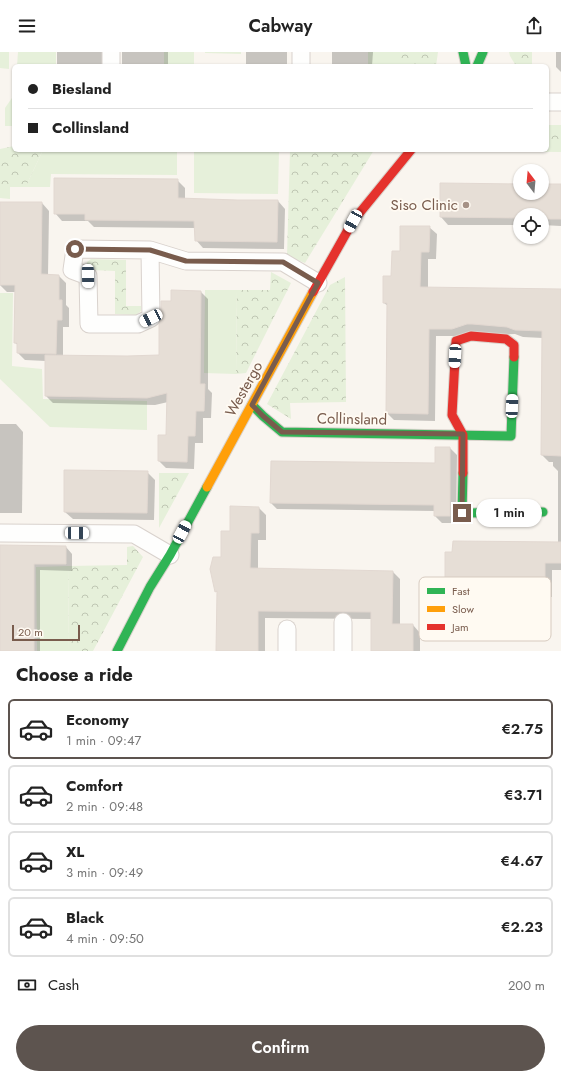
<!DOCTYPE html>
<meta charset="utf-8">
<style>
:root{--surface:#fff;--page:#f6f6f6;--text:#222;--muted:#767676;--line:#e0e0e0;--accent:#5d544f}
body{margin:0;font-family:Jost,sans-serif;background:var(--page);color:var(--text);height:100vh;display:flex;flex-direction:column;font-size:15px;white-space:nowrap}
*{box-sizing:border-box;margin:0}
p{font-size:13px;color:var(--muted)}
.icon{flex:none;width:22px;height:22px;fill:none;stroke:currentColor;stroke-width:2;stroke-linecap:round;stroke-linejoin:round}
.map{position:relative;height:599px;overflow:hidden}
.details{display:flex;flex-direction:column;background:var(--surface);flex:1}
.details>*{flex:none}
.banner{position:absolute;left:12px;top:12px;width:537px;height:88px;border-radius:6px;box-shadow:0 1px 3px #0004;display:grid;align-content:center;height:88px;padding:0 16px;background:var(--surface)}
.needle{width:26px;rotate:344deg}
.tools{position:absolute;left:513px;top:112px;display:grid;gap:8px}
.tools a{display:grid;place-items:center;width:36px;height:36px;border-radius:50%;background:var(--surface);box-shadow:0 1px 3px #0004;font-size:20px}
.scale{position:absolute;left:12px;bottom:10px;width:68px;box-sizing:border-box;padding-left:4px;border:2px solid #795c4d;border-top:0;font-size:11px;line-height:14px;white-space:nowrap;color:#795c4d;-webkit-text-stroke:3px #fffaf2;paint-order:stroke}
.end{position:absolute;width:18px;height:18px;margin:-9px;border:5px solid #795c4d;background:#fff;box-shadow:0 0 0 2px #fff}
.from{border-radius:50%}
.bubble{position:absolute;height:28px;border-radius:14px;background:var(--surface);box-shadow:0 1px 3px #0004;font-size:13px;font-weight:600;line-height:28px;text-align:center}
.car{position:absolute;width:12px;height:24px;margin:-12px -6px;border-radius:5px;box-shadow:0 0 3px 1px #0007;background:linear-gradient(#fff 24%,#345 0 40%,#fff 0 76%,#345 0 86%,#fff 0)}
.banner b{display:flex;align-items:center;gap:14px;height:38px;font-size:15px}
.banner b+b{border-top:1px solid var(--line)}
.banner i{width:10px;height:10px;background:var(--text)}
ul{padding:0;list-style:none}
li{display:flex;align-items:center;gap:12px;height:60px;margin:0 8px 6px;padding:0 8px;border:2px solid var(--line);border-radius:6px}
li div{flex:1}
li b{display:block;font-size:15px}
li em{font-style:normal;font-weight:600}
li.on{border-color:var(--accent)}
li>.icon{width:36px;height:36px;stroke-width:1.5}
h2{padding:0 16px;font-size:18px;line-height:48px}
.pay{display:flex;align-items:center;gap:10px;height:44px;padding:0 16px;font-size:15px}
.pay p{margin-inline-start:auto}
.cta{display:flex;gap:8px;margin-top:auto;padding:8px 16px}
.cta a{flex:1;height:46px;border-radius:24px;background:var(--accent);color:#fff;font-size:16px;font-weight:600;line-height:46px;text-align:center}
header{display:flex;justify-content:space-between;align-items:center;height:52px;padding:0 16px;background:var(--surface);font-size:18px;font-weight:600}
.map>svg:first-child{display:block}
.green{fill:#e6f0da}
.forest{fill:url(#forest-crowns)}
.shadow{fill:#0003}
.building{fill:#e6ded6;stroke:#e2d8d1}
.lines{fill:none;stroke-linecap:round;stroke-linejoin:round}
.street-casing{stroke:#d9d2cd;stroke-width:19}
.fast-casing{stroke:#d9d2cb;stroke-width:11}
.slow-casing{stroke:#d9d2cb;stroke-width:11}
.jam-casing{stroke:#d9d2cb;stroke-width:11}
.street{stroke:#fefefd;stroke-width:17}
.fast{stroke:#30b455;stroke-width:9}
.slow{stroke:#ff9f0a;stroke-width:9}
.jam{stroke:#e5322d;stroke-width:9}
.route{stroke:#795c4d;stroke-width:5}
.poi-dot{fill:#a69286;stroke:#fffaf2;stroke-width:1.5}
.labels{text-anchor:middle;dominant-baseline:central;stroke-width:3.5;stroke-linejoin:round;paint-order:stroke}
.poi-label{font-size:15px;fill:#795c4d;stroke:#fffaf2;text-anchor:end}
.street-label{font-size:15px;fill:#795c4d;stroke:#fffaf2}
.key{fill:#fffaf2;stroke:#d7cbc0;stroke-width:1}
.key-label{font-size:11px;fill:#795c4d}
</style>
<header><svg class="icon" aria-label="menu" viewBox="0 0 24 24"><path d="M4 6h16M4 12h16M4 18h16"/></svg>Cabway<svg class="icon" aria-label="share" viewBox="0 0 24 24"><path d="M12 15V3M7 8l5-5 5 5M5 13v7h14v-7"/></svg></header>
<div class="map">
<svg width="561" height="599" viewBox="0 0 561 599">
<defs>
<pattern id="forest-crowns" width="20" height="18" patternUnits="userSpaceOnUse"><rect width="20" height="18" fill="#e6f0da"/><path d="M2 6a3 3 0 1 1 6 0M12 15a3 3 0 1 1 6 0" fill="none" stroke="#bfc6b3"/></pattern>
</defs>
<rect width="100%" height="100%" fill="#f9f5ef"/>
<g class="green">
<path d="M0,0H9V17L0,16Z"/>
<path d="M18,0H56V14H17Z"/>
<rect x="164" y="0" width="30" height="14"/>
<path d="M205,0H241V2L205,1Z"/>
<rect x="368" y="0" width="32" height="14"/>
<path d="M14,43V74H5V56Z"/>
<path d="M43,98H177V123L51,122L50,135H10V147L0,146V132H27Z"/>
<path d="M194,98H279L278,142L194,141Z"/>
<path d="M205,238H237L236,322L204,321Z"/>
<path d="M0,241H13L12,314L42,317L43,347L147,349V378L50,375L0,327Z"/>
<path d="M68,514L69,599H37L36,515Z"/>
</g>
<g class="forest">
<path d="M400,0H438L436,14H400Z"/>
<path d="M509,0H532V14H516L510,4Z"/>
<path d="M547,73H561V100L445,99L446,98H547Z"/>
<path d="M14,94V98H43L27,132H0V97Z"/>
<path d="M290,98H374L305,211L287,204Z"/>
<path d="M91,207L126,208V254H141V259L136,263L115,262V219L91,218L87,215V210Z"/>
<path d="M271,220L291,231L246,321L236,322L237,238H270Z"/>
<path d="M345,225L346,350L290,351L291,367L267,352L330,233Z"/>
<path d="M159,421H189L159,476Z"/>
<path d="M133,494L143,505L93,599H69L68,514L127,513V495Z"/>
</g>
<g class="shadow">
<path d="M57,0H112L108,14H57Z"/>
<rect x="122" y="0" width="46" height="14"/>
<path d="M246,0H287V14H239L246,13Z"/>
<path d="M332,0H373L372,14H332Z"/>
<path d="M556,0H561V20L556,15Z"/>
<path d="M177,128L185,136V148L278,149L285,157L284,197L203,196L196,188L195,176L94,175L88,169H62L55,161Z"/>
<path d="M520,133V141H542V133L561,134V174L542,173V163H520V173H448L441,165Z"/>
<path d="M0,151H42L49,159L48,223L59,224L66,231V253L69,256V275H63V304H160L172,250L201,240L208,247V337L212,341L211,366H203V391H195L194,417L166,416L159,409L167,384L168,350L155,353L53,351L46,344V309L25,308L18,301V293L15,291L16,240H7L0,233Z"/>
<path d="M429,175L437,182L436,207H428V236L561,238V518H552V545L453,544L446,537L558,491V419L553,414V410H549L542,403L543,286L523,285L515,282L460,284H436L435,369L394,368L387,361L388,254L384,251L401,200Z"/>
<path d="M0,372H16L23,380L22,461H0Z"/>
<path d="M450,396L457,403L456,471H442L435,464V459L277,457L271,451L436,412Z"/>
<path d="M147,420L155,428L154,468L73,467L65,460Z"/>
<path d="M259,456L266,463V488H258V517L393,520L400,527V573H413L420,581V599H372V567L265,566V599H217L218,541L216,539L222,506L231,480Z"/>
<path d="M0,494L66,495L72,502V519L40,518V599H0Z"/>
</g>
<g class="building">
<path d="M54,126L178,127V146L237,148H278L277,190L195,189L194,169L85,168V162H54Z"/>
<path d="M440,131L520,132V141H542V132H561V167H542V163H520V166L440,165Z"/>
<path d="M0,150H42L41,222L59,223V248H62V268H57L56,302L17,301V291H14L15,233H0Z"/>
<path d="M400,174H430L429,200H421L420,235L561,237V404L541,403L542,279L515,278L507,275L472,272H467L452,277H429L428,362L386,361L387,251H383V224H391L392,199H400Z"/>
<path d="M171,238L201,239L200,332H205L204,359H196L195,384H188L187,410L158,409V383H166L167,341L147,346L45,344V303L127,304L159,303V272L161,266V249H171Z"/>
<path d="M435,395H450V464H434V453L270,451L271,409L435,411Z"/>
<path d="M64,418L148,419L147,461L64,460Z"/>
<path d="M230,454L259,455V481H251L250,516L393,519L392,572H413V599H371V560L258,559V599H216L217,539L215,540L210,517L213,505H221V479H230Z"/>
<path d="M453,489L561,490V511H545V538L445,537V500H452Z"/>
<path d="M0,493L66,494V512H34V599H0Z"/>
</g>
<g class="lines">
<defs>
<g id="street">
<path d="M111,14V0"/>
<path d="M301,14V0"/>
<path d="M547,50H561"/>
<path d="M150,198L151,266L138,272H89L88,224L72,218L75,197L150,198L186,209L283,210L318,231"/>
<path d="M0,481L134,482L170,503"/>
<path d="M343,570V599"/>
<path d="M287,577V599"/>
</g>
<g id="fast">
<path d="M463,0L466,14"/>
<path d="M477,14L483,0"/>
<path d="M252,353L263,364L282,380L511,384L514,305"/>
<path d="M463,421L462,461L543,460"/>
<path d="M117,599L150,535L170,503L207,435"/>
</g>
<path id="slow" d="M207,435L313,240"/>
<g id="jam">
<path d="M313,240L353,169L411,98"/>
<path d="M463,421V383L452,363L456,289L471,284L506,287L514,293V305"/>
</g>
</defs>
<use href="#street" class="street-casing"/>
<use href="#fast" class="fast-casing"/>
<use href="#slow" class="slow-casing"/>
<use href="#jam" class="jam-casing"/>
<use href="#street" class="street"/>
<use href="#fast" class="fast"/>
<use href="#slow" class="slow"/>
<use href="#jam" class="jam"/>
</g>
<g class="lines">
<path class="route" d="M75,197L150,198L186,209L283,210L318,231L252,353L263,364L282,380L463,382L462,461"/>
</g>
<circle class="poi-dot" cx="466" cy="153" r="4"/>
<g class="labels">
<g class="poi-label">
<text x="458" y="153">Siso Clinic</text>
</g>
<g class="street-label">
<text transform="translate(244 337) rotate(-61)">Westergo</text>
<text transform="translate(352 367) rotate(1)">Collinsland</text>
</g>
</g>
<rect x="419" y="525" width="132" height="64" rx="6" class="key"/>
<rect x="427" y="536" width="18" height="6" fill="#30b455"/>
<rect x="427" y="554" width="18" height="6" fill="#ff9f0a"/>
<rect x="427" y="572" width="18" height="6" fill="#e5322d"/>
<g class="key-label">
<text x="452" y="543">Fast</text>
<text x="452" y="561">Slow</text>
<text x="452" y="579">Jam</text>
</g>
</svg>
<div class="tools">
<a><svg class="needle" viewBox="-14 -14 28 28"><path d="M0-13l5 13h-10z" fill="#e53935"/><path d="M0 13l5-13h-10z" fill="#767676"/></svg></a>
<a><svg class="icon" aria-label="locate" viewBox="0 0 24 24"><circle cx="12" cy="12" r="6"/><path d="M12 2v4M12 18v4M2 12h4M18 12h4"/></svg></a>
</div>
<div class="scale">20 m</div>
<i class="end from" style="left:75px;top:197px"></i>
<i class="end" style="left:462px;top:461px"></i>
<div class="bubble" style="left:476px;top:447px;width:66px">1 min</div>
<i class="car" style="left:353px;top:169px;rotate:209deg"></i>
<i class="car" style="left:88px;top:224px;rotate:179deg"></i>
<i class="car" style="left:151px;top:266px;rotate:243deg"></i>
<i class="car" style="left:455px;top:304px;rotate:183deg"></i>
<i class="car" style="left:512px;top:354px;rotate:2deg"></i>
<i class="car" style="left:182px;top:480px;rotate:28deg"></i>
<i class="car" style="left:77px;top:481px;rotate:91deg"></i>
<div class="banner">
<b><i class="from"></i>Biesland</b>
<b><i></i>Collinsland</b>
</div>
</div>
<section class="details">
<h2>Choose a ride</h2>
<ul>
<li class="on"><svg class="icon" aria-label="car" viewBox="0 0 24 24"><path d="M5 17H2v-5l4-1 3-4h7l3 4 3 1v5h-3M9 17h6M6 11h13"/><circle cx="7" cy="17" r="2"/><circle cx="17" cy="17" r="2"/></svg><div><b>Economy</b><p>1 min · 09:47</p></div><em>€2.75</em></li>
<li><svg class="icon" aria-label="car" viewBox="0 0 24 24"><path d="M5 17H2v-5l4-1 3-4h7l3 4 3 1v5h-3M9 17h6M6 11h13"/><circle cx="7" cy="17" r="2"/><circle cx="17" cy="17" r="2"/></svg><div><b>Comfort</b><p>2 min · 09:48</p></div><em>€3.71</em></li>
<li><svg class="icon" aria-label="car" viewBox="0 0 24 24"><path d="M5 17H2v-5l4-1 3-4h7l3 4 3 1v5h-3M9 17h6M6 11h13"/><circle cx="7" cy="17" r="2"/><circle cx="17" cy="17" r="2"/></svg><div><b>XL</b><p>3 min · 09:49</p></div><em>€4.67</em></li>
<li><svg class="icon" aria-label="car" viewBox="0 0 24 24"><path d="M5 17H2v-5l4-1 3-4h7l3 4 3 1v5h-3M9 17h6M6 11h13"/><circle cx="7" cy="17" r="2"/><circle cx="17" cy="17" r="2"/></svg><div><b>Black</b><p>4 min · 09:50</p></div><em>€2.23</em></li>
</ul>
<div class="pay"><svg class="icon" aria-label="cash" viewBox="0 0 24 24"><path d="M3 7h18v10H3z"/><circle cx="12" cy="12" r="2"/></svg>Cash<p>200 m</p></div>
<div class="cta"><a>Confirm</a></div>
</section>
